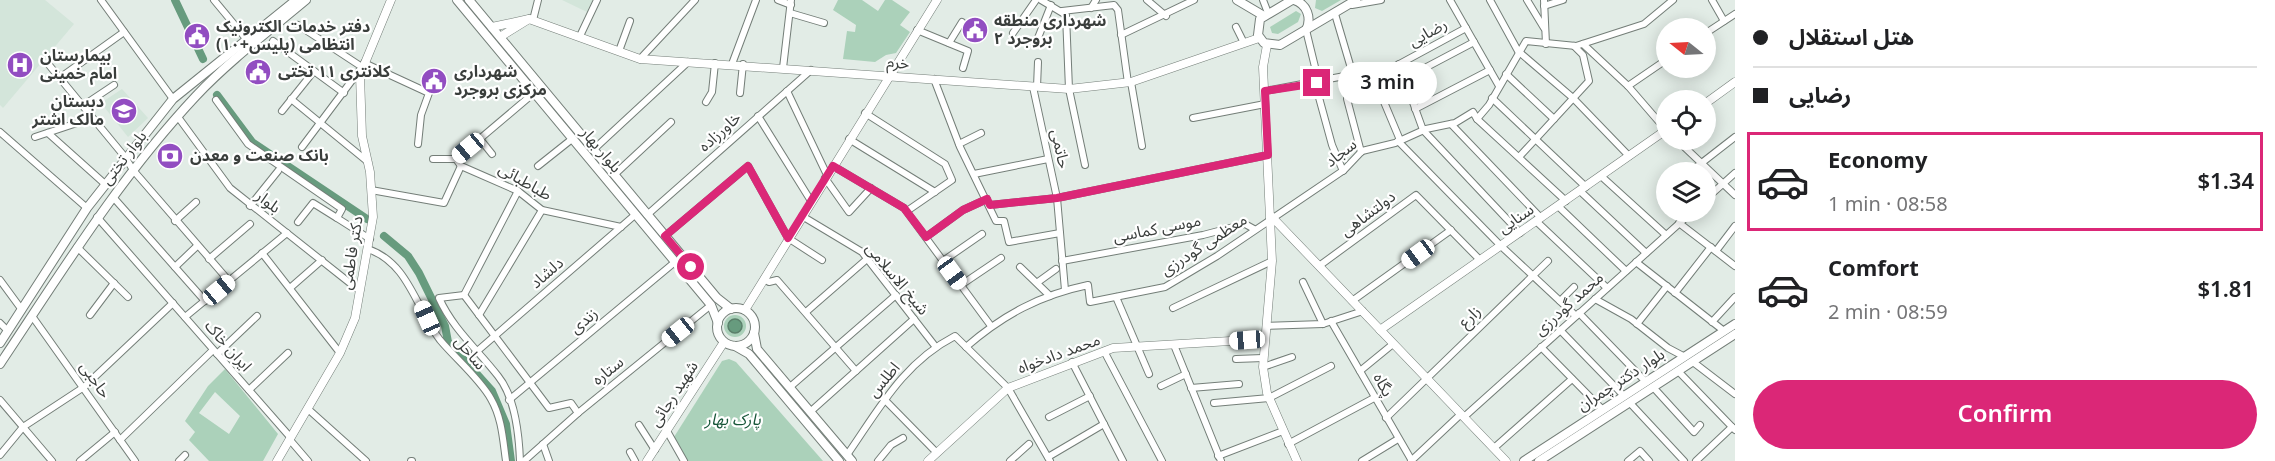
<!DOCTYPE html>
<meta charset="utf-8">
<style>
:root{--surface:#fff;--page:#f6f6f6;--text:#202124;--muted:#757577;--line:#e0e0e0;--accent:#db2777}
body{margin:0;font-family:Georgia,"Noto Sans Arabic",serif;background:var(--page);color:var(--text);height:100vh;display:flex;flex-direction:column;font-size:22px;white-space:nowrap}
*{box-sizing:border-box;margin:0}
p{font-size:20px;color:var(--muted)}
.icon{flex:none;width:33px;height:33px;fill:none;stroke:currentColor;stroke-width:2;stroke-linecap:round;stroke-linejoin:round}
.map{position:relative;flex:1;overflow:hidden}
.sheet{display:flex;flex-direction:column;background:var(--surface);width:540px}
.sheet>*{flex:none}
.guide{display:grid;align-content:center;height:132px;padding:0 18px;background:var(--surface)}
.needle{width:39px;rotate:288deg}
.tools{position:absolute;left:1656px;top:18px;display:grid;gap:12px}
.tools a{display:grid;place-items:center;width:60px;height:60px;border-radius:50%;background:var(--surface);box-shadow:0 3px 15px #0003;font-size:30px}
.end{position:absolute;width:27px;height:27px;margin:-14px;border:8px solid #db2777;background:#fff;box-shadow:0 0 0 3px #fff}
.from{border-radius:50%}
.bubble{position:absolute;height:42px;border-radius:21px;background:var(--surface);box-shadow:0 3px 15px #0003;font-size:20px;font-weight:600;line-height:42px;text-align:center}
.car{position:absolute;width:18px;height:36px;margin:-18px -9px;border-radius:8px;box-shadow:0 0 4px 2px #0007;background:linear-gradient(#fff 24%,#345 0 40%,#fff 0 76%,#345 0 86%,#fff 0)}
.guide b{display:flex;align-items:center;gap:21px;height:57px;font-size:22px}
.guide b+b{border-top:2px solid var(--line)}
.guide i{width:15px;height:15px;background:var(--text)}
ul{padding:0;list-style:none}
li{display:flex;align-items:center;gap:18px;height:99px;margin:0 12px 9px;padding:0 6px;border:3px solid transparent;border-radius:0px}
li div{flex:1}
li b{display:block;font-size:22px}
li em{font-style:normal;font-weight:600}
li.current{border-color:var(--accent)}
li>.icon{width:54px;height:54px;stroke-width:1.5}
.cta{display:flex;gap:12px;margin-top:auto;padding:12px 18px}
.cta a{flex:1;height:69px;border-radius:36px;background:var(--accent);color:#fff;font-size:24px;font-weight:600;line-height:69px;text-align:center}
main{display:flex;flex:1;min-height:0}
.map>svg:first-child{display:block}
.built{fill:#d3e5da}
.green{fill:#abd1ba;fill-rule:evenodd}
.water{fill:#679b7e;stroke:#5a7f6a;stroke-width:1.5}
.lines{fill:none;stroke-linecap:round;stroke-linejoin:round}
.canal{stroke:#679b7e;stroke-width:8}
.minor-casing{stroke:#747e78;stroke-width:8}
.tertiary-casing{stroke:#747e78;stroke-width:9}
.secondary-casing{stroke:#747e78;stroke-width:10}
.minor{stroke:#fff;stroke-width:6}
.tertiary{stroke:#fff;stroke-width:8}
.secondary{stroke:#fff;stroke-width:8}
.route{stroke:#db2777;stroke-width:8}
.labels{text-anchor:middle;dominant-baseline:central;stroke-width:4.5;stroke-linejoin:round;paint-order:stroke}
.poi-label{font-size:16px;font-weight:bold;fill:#3a3e3c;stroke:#fff;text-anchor:start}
.street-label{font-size:16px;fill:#3a3e3c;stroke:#fff}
.park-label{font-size:16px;font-style:italic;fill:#165538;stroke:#fff}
</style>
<main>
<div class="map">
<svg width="1735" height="461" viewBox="0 0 1735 461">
<rect width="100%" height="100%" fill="#e2ece6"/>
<g class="built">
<path d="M0,0H45L74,24L3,108L0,105Z"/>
<path d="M562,0H593L587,12Z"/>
<path d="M122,89L148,118L128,137L101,103Z"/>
</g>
<g class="green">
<path d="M838,0H862L878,11L885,0H892L910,12L900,25L910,32L896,53L886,55L875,62L843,59L847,31L855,32L856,25L833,10Z"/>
<path d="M1316,0H1341L1322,11L1315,8Z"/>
<path d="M1296,11L1301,14L1298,22L1278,34L1272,33L1270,27Z"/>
<circle cx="735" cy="326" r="11"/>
<path d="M729,359L736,362L823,461H688L674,437L722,361Z"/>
<path d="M225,369L278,434L263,461H209L189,440L195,432L185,421L208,386ZM215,392L240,416L229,434L199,413Z"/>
</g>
<circle class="water" cx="735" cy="326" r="7"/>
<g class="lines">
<g class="canal">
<path d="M175,0L203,59"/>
<path d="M217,95L252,142L367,219"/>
<path d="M384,236L408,256L419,273L445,326L448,342L492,391L506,424L511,461"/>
</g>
<defs>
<g id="minor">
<path d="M101,0L173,99"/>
<path d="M214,0L248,41"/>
<path d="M778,0L791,5"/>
<path d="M1041,0L1066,15L1069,89L1085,165"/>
<path d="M1147,0L1166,16"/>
<path d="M1263,0L1268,13"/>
<path d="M1450,0L1499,86"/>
<path d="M1490,0L1518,51L1573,98L1629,156"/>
<path d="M1527,0L1544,28"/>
<path d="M1544,0L1546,44"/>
<path d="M1712,0L1724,21"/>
<path d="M1352,5L1381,0"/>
<path d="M1544,6L1563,0"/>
<path d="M1091,8L1096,0"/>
<path d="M1062,11L1114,5L1118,10L1128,83"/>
<path d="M790,13L824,23"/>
<path d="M1335,14L1353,75"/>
<path d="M533,20L538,0"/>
<path d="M298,25L362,67L302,147"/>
<path d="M1236,27L1244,43"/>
<path d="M917,30L968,51L963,68"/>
<path d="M1306,30L1316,71"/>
<path d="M1013,33L1036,0"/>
<path d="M1706,33L1735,14"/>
<path d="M1121,35L1194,0"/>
<path d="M580,36L597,0"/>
<path d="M273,41L344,93"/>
<path d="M949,43L962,22"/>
<path d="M1036,43L1051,5"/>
<path d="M1583,44L1628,86L1666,130"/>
<path d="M619,51L630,21"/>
<path d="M640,59L695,0"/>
<path d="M364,63L429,93L421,115L418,144"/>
<path d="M732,64L756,0"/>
<path d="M1399,64L1423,130L1520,233"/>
<path d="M49,65L125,157L133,170L229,281"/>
<path d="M783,68L791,0"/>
<path d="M1371,71L1400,140"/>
<path d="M1506,74L1554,119"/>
<path d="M61,77L124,32"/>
<path d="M934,79L960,147L996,221H1004L1009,242L1060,233"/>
<path d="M1404,79L1474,42"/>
<path d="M1131,82L1142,146"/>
<path d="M1315,83L1332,145L1343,171"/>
<path d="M1628,86L1666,60"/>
<path d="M1033,87L1057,198L1065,290"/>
<path d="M1037,87L1038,62"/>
<path d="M787,91L827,175"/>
<path d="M1265,91L1371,71L1381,74L1466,28"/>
<path d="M740,93L743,64"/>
<path d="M1492,98L1586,187"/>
<path d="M291,99L368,162"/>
<path d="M1347,99L1361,152"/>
<path d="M216,100L248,144L342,209L337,218L370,239"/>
<path d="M706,102L712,92L715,63"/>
<path d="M84,105L114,85"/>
<path d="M1415,109L1490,70"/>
<path d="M282,111L314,71"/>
<path d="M865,113L945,164L952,180L907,211"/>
<path d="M758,116L811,201"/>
<path d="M178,117L230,188L360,291"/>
<path d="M1193,118L1265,104"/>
<path d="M1477,119L1566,201"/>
<path d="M1451,124L1541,218"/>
<path d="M0,132L87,208"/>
<path d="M48,133L105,184"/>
<path d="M35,137L92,118"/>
<path d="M480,139L492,154"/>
<path d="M849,139L935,192"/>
<path d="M1677,140L1735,195"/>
<path d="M1398,141L1501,246L1576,316"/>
<path d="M959,144L981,133"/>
<path d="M593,150L688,62"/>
<path d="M1519,157L1589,81L1583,55L1574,46"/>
<path d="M433,159H456L534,93"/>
<path d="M456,159L461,166L518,191L542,210L621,227"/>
<path d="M538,166L572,139"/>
<path d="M833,166L904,208L991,326"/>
<path d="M1690,172L1735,137"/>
<path d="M974,174L1048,159"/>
<path d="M614,175L671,122"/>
<path d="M1601,176L1666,235"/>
<path d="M825,178L849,212L871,188"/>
<path d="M371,190L444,203L461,166"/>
<path d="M1580,191L1646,253"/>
<path d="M113,197L205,301"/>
<path d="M1706,199L1735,173"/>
<path d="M990,205L1057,198L1268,155"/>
<path d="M250,206L278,171"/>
<path d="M1558,206L1626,271"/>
<path d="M647,215L811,70"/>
<path d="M802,216L862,252L935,346"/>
<path d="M97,217L291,438"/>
<path d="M175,221L196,202"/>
<path d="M1536,221L1607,288"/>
<path d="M298,222L313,203L337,218"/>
<path d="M1679,223L1735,266"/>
<path d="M665,236L748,166L788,238L822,260"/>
<path d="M926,237L963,210L987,199"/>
<path d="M77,247L128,297"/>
<path d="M368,249C409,263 416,309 440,340C455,358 480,379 491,399C502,418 503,440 506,461"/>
<path d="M1716,251L1735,226"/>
<path d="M262,253L340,353"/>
<path d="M209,259L250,224"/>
<path d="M943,261L982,234"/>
<path d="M1062,261L1203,235L1245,224L1254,229"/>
<path d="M1636,262L1724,331"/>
<path d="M1319,266L1416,195L1480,260"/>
<path d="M175,267L197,246"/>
<path d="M1020,267L1050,296"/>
<path d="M764,279L769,282L777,280L856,371"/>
<path d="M0,280L22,310"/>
<path d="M1038,282L1056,269"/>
<path d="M1303,282L1323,324"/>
<path d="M961,285L1001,258"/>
<path d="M290,288L322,260"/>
<path d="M1675,293L1711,247"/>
<path d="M464,295L439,298C453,329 477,349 498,376C515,397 519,434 520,461"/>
<path d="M464,295L549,408L571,403L578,413"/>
<path d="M464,295L518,191"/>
<path d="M1116,297L1149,374"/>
<path d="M1595,299L1631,319L1668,348L1685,357"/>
<path d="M1352,301L1451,230"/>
<path d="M1560,301L1574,287"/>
<path d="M1173,308L1272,261"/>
<path d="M806,312L867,259"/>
<path d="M1579,313L1646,382"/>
<path d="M90,315L114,283"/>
<path d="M479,315L542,210"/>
<path d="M32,316L135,461"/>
<path d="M185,317L287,233"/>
<path d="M1331,321L1412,461"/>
<path d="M1712,322L1735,297"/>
<path d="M0,323L8,331"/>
<path d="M1637,324L1667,286"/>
<path d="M1266,326L1323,324L1363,311"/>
<path d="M1560,330L1624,396"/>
<path d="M1174,345L1221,461"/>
<path d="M966,347C1003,315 1040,295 1088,285L1090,302L1165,287L1217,256L1344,170L1362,151L1395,143L1426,129L1455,123L1473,112L1477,119L1489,105L1526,41L1576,46L1644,24L1673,0"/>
<path d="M1541,347L1603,410"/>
<path d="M1104,351L1162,461"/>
<path d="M475,353L636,214"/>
<path d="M217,354L257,316"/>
<path d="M1236,359L1263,358"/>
<path d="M1072,362L1123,461"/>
<path d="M1693,362L1735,394"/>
<path d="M1263,367L1292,357"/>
<path d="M1360,371L1393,344"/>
<path d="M1678,371L1735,430"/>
<path d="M1161,386L1186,374"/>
<path d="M790,387L896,295"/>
<path d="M1653,387L1694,432L1700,425"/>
<path d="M1191,388L1239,384"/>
<path d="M249,390L288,353"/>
<path d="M883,398L937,453"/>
<path d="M0,400L52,461"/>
<path d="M509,400L675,262"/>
<path d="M1214,403L1269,398L1331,366"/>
<path d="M1630,403L1684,461"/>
<path d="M308,409L366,461"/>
<path d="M810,412L914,319"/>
<path d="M1049,417L1090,396"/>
<path d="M1464,417L1692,212"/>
<path d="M1386,418L1548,261"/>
<path d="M639,425L655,450"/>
<path d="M667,431L684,461"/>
<path d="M120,440L213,350"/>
<path d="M290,440L308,461"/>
<path d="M543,444L549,461"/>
<path d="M1288,444L1374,398"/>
<path d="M1494,448L1572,379"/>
<path d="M630,452L635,461"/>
<path d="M0,455L23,427L84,387L173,303"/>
<path d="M847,455C879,409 903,363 955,336L1008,388L1050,461"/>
<path d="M1218,456L1283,431"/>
<path d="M1048,457L1104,424"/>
<path d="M80,461L115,432"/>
<path d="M179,461L185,455"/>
<path d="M411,461H412"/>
<path d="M524,461L578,413L711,305"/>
<path d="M878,461L891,445L903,438"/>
<path d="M1010,461L1029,444"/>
<path d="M1362,461L1398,439"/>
<path d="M1411,461L1461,414"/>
<path d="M1628,461L1640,451L1649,461"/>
<path d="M1696,461L1732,427"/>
</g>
<g id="tertiary">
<path d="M529,19L640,59L1069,89L1131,82L1259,38"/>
<path d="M492,27L529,19L500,37"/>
<path d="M1267,45L1263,67L1272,261L1263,367L1267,393L1297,461"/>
<path d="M1706,103L1735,82"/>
<path d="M1272,217L1506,461"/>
<path d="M745,310L937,0"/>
<path d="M1380,330L1666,130"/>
<path d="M277,461L340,353L355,318L373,217L370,172L362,136L360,75L391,0"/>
<path d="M647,461L724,342"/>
<path d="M928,461L1008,388L1113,348L1264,339"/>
</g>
<g id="secondary">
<path d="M457,0L711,305L718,323"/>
<path d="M469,0L717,298L731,309"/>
<path d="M1237,0L1264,16"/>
<path d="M1292,0L1260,19L1258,35L1264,43L1280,45L1356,0"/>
<path d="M1294,0C1307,4 1312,18 1306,30"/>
<circle cx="736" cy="327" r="19"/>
<path d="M754,333L757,349L852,461"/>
<path d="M0,343L87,208L173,99L296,0"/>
<path d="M735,346L749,354L839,461"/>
<path d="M0,364C62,271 120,177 196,96C229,61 269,31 306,0"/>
<path d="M1524,461L1735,324"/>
<path d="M1539,461L1735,334"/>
</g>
</defs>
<use href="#minor" class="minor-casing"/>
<use href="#tertiary" class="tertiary-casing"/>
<use href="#secondary" class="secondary-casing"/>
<use href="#minor" class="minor"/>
<use href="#tertiary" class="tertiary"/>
<use href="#secondary" class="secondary"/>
</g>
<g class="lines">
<path class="route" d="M691,267L665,236L748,166L788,238L833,166L904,208L926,237L963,210L987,199L990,205L1057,198L1268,155L1265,91L1317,83"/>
</g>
<defs>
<symbol id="civic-disc" viewBox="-11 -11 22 22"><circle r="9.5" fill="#924dc1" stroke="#fff"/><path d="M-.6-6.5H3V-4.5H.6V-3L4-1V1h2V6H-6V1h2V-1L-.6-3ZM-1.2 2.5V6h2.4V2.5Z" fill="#fff"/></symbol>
<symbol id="hospital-disc" viewBox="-11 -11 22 22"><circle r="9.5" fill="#924dc1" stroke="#fff"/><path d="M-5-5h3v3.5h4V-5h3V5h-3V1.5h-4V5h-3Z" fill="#fff"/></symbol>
<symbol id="school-disc" viewBox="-11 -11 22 22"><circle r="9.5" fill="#924dc1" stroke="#fff"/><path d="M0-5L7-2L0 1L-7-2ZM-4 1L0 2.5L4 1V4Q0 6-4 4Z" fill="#fff"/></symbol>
<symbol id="bank-disc" viewBox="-11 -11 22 22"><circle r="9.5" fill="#924dc1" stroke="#fff"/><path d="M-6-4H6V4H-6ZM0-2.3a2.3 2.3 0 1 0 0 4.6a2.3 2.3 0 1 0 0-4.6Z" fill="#fff"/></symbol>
</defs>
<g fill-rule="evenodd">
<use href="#civic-disc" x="960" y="15" width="30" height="30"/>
<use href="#civic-disc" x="182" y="21" width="30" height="30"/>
<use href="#hospital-disc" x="5" y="50" width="30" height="30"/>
<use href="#civic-disc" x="243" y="57" width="30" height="30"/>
<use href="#civic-disc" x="419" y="66" width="30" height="30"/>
<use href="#school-disc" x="109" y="96" width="30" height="30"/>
<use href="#bank-disc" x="155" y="141" width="30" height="30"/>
</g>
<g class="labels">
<g class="poi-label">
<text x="994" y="21">شهرداری منطقه<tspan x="994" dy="18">۲ بروجرد</tspan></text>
<text x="216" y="27">دفتر خدمات الکترونیک<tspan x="216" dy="18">انتظامی (پلیس+۱۰)</tspan></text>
<text x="40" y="56">بیمارستان<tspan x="40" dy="18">امام خمینی</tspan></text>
<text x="278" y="72">کلانتری ۱۱ تختی</text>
<text x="454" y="72">شهرداری<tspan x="454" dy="18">مرکزی بروجرد</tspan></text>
<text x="104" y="102" text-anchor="end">دبستان<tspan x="104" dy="18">مالک اشتر</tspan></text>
<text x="190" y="156">بانک صنعت و معدن</text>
</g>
<g class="street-label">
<text transform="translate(1428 33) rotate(-29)">رضایی</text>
<text transform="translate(898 63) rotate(5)">خرم</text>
<text transform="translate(720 132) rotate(-42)">خاورزاده</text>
<text transform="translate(1060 149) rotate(78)">حاتمی</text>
<text transform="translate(601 150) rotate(50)">بلوار بهار</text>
<text transform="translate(1341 153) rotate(-38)">سجاد</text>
<text transform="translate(124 158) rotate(-52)">بلوار تختی</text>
<text transform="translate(525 182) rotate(30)">طباطبائی</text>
<text transform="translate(268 202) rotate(37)">بلوار</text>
<text transform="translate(1368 214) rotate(-37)">دولتشاهی</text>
<text transform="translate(1516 219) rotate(-35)">سنایی</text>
<text transform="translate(1157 229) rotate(-11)">موسی کماسی</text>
<text transform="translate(1204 245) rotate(-33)">معظمی گودرزی</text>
<text transform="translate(352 253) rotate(-81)">دکتر فاطمی</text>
<text transform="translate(547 273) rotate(-41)">دلشاد</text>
<text transform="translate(897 279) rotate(50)">شیخ الاسلامی</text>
<text transform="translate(1569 304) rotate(-42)">محمد گودرزی</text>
<text transform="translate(1470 317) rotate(-44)">زارع</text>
<text transform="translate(584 321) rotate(-40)">زندی</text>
<text transform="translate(228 346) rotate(49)">ایران خاک</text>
<text transform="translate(470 353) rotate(50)">ساحل</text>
<text transform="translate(1059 354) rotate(-20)">محمد دادخواه</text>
<text transform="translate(608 371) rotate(-39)">ستاره</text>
<text transform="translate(95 380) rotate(55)">حاجبی</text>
<text transform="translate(884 380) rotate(-50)">اطلس</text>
<text transform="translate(1621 380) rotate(-33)">بلوار دکتر چمران</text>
<text transform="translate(1383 385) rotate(62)">پگاه</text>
<text transform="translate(674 394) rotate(-57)">شهید رجائی</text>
</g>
<g class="park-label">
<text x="733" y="420">پارک بهار</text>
</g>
</g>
</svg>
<div class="tools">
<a><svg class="needle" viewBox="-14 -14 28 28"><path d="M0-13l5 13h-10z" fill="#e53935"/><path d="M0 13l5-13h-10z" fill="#757577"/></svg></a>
<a><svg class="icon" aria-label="locate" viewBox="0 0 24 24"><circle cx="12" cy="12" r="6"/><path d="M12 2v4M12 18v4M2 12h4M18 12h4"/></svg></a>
<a><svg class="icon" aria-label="layers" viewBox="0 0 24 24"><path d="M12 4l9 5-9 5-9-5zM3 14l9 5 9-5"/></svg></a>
</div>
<i class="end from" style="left:691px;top:267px"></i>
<i class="end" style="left:1317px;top:83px"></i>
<div class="bubble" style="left:1338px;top:62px;width:99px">3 min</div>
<i class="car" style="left:468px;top:148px;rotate:230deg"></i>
<i class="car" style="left:1418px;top:254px;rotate:234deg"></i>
<i class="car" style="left:952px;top:273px;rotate:144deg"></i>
<i class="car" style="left:219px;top:290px;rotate:50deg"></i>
<i class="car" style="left:427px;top:318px;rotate:336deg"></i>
<i class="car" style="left:678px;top:332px;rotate:231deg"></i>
<i class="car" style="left:1247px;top:340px;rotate:266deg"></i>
</div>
<section class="sheet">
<div class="guide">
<b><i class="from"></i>هتل استقلال</b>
<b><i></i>رضایی</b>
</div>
<ul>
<li class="current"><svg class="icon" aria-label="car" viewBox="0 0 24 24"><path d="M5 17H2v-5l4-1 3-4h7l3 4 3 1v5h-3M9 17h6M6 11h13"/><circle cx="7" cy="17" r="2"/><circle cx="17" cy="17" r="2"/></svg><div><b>Economy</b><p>1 min · 08:58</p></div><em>$1.34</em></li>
<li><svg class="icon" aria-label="car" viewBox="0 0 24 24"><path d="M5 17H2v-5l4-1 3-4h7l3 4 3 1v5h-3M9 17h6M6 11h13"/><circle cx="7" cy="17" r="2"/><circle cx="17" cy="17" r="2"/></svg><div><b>Comfort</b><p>2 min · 08:59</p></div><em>$1.81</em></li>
</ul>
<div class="cta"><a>Confirm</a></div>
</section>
</main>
